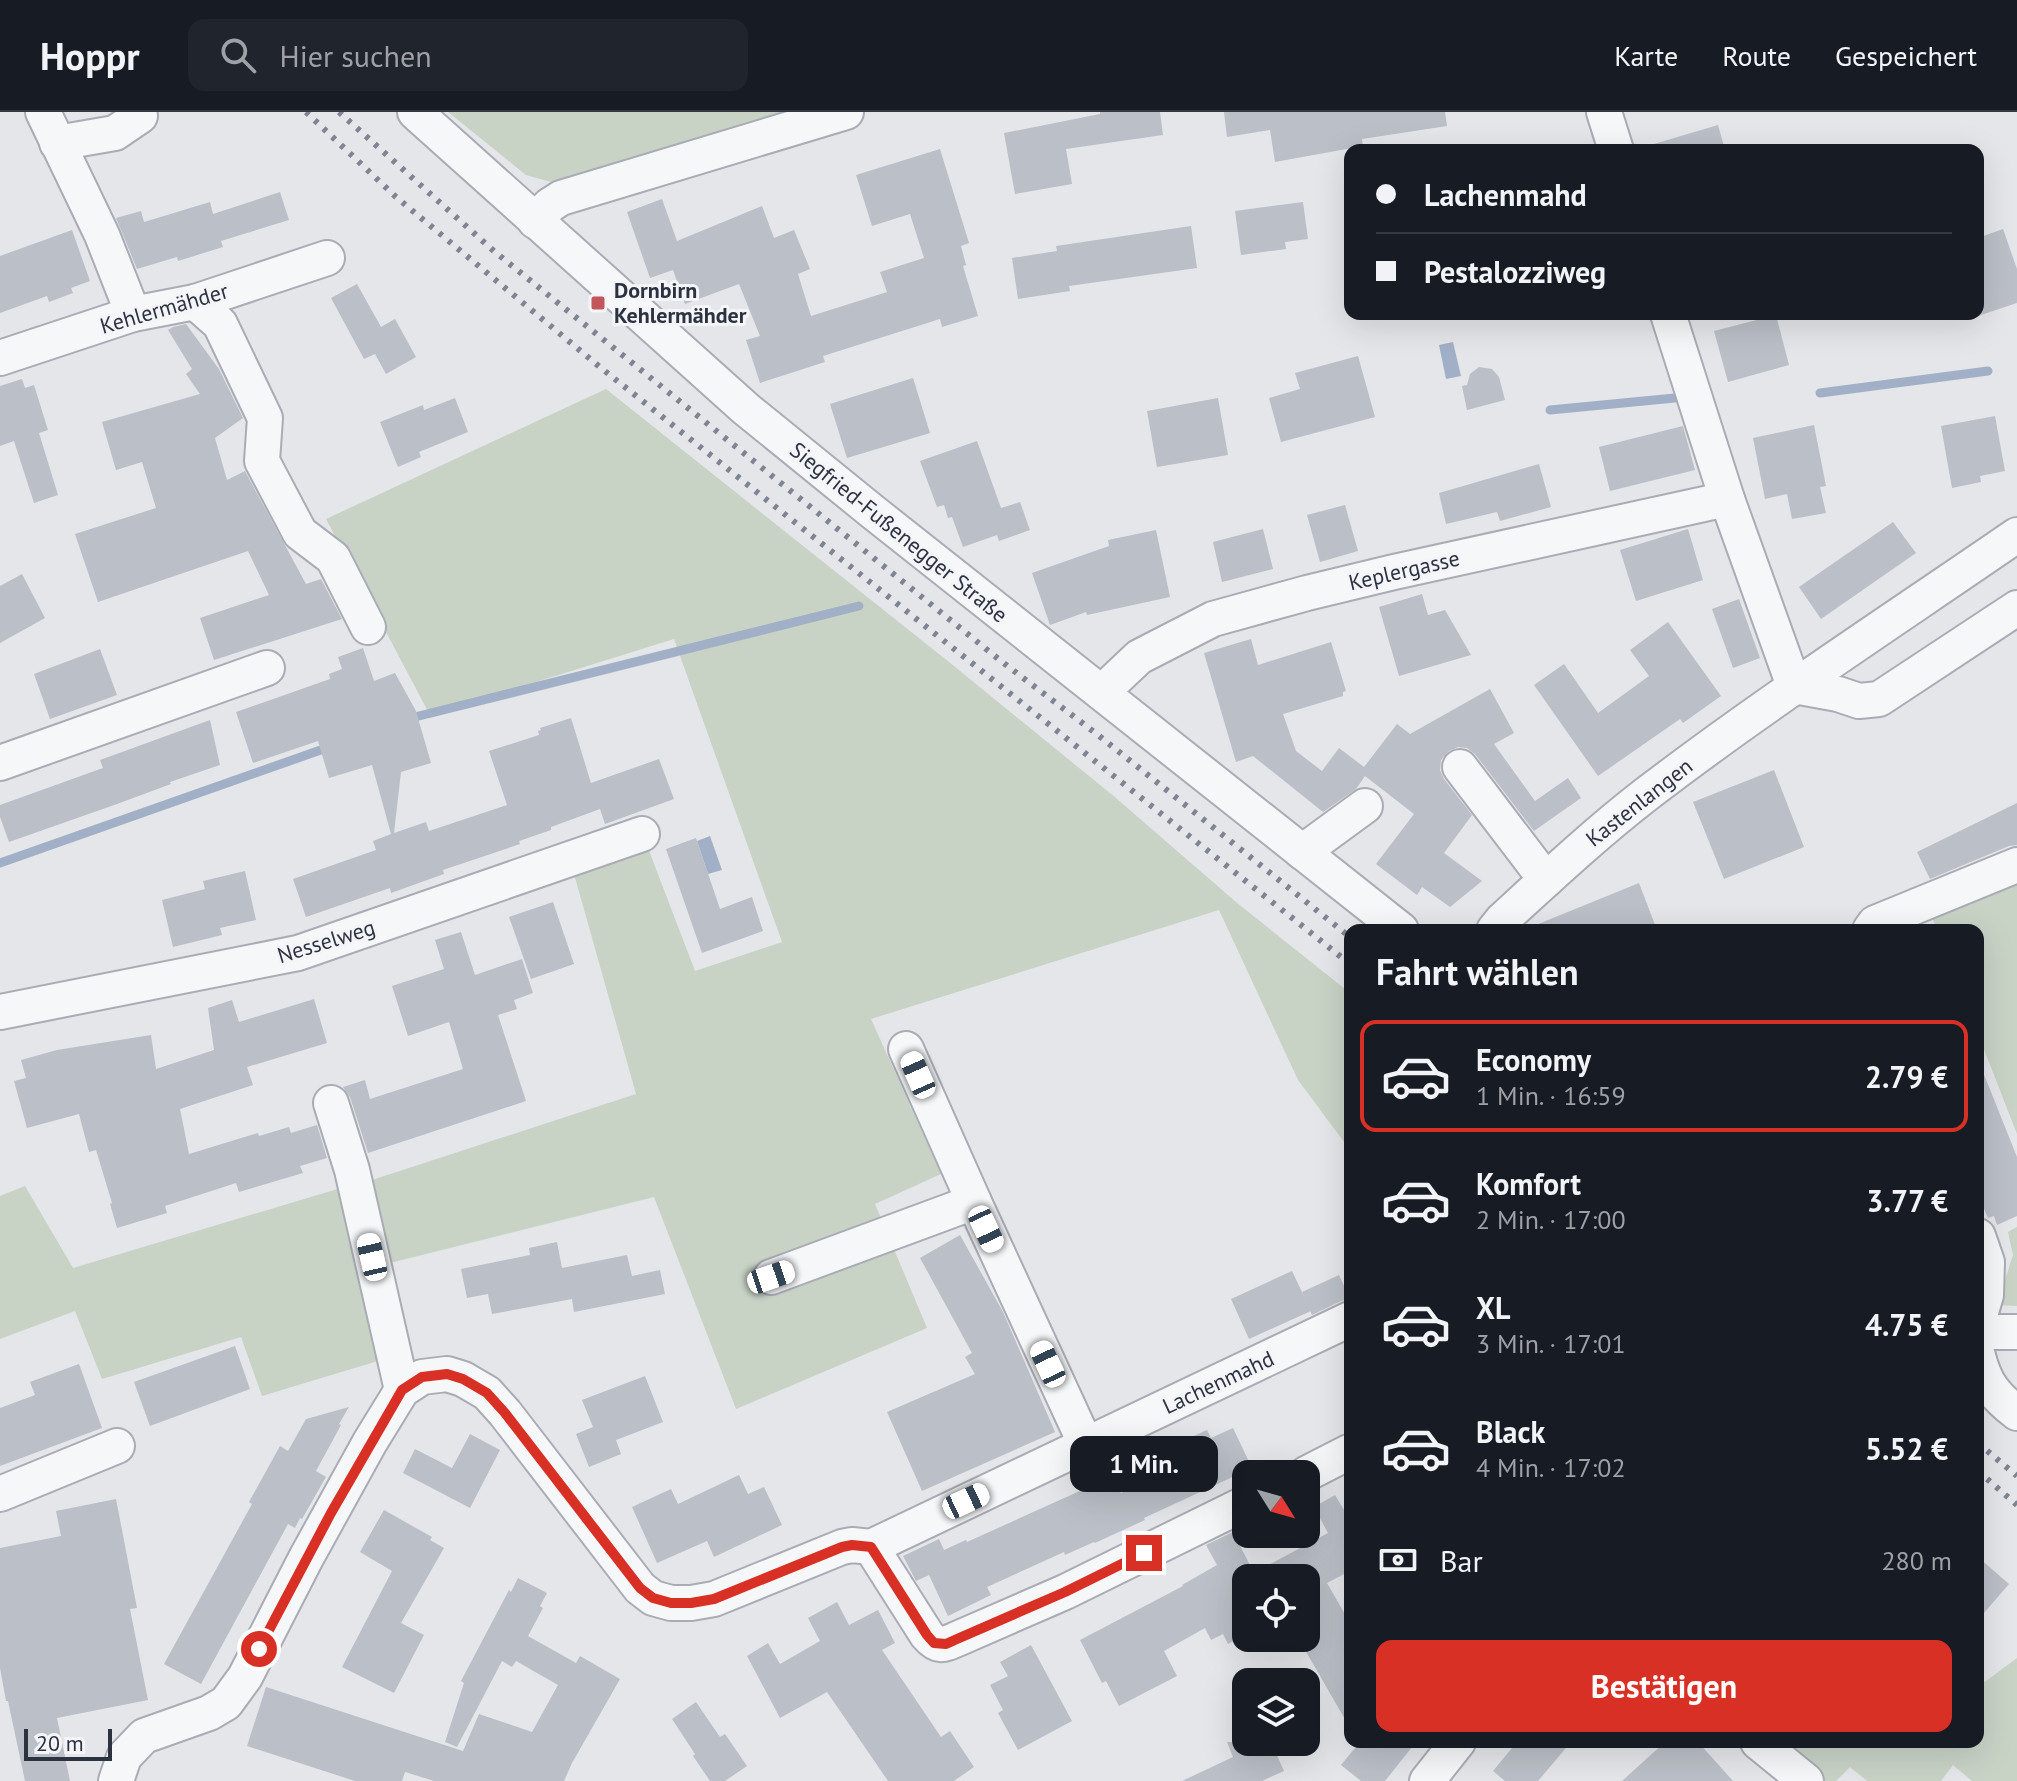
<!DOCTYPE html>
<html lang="de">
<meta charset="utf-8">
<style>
:root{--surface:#171b24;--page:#20242c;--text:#f1f3f6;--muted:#9ea1a6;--line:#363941;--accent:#d93025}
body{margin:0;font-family:"PT Sans",sans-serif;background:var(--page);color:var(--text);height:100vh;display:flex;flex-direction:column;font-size:30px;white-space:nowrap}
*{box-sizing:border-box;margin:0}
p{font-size:26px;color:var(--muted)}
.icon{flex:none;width:44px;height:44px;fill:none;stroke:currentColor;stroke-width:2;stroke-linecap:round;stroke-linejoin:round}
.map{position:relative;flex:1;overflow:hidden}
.sheet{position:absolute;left:1344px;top:812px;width:640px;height:824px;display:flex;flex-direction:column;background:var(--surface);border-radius:16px;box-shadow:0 8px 32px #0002}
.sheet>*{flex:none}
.top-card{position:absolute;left:1344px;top:32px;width:640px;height:176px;border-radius:16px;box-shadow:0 8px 32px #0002;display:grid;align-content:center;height:176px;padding:0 32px;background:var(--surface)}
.needle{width:52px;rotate:127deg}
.buttons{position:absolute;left:1232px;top:1348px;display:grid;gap:16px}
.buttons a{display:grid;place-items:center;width:88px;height:88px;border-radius:16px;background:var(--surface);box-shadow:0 8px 32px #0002;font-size:40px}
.scale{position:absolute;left:24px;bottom:20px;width:88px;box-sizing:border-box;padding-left:8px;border:4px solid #2d3241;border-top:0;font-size:22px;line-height:28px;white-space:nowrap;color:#2d3241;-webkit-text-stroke:6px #f3f5f8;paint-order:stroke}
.end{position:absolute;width:36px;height:36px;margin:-18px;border:10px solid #d93025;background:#fff;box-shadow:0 0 0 4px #fff}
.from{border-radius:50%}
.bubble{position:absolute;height:56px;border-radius:16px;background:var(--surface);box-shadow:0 8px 32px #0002;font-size:26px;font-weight:700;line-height:56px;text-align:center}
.car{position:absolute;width:24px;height:48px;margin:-24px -12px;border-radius:10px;box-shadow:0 0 6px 2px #0007;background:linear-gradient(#fff 24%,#345 0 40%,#fff 0 76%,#345 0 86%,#fff 0)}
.top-card b{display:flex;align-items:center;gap:28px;height:76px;font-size:30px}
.top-card b+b{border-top:2px solid var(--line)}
.top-card i{width:20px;height:20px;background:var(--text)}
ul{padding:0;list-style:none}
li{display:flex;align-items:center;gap:24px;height:112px;margin:0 16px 12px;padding:0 16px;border:4px solid transparent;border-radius:16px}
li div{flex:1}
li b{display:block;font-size:30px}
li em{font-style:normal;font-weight:700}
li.on{border-color:var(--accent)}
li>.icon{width:72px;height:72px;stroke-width:1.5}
h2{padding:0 32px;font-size:36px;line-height:96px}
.pay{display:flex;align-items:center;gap:20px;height:88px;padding:0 32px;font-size:30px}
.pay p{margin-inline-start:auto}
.button{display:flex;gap:16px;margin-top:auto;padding:16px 32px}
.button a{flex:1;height:92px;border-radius:16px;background:var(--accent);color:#fff;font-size:32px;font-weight:700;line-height:92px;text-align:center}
header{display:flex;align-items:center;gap:48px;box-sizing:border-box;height:112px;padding:0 40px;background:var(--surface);border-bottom:2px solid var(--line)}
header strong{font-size:38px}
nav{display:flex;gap:44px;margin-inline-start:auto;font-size:28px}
.search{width:560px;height:72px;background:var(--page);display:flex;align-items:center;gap:20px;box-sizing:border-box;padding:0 28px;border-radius:16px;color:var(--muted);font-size:30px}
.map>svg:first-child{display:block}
.green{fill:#c8d3c6}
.water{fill:#a2b0c7}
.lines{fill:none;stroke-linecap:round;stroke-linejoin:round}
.stream{stroke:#a2b0c7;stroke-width:9}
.building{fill:#bbbfc7}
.minor-casing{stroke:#a9acb4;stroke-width:38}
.minor{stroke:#f6f7f9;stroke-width:34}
.rail{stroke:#7f8493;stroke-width:6;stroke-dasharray:4 8;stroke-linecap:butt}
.route{stroke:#d93025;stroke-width:10}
.poi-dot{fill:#c3565b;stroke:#f3f5f8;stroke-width:3}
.labels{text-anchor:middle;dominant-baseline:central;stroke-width:6;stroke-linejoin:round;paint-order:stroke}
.poi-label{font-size:22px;font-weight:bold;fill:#2d3241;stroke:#f3f5f8;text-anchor:start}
.street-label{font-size:22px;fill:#2d3241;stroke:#f3f5f8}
</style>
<header>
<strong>Hoppr</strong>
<div class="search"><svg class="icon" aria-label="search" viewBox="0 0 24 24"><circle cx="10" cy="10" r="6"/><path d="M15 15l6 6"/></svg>Hier suchen</div>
<nav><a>Karte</a><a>Route</a><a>Gespeichert</a></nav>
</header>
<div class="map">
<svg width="2017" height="1669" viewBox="0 0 2017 1669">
<rect width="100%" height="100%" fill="#e4e6ea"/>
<g class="green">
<path d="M448,0H801L586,62L551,70L526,63Z"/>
<path d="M606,277L949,550L1116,686L1236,790L1350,881V1038L1298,968L1219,798L871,907L941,1062L875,1092L927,1216L736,1297L654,1085L386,1152L372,1068L636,982L574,762L648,736L695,859L782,830L674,527L430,603L326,407Z"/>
<path d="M2017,764V1022L1978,922V818H1937L1930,800Z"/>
<path d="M25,1074L73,1156L341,1076L381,1248L262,1284L241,1225L102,1267L75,1199L0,1227V1084Z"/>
<path d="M2017,1115V1194L1997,1193L2013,1143L2008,1120Z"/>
<path d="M2017,1546V1669H1972L1953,1653L1941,1669H1867L1850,1655L1836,1669H1826L1787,1635L1792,1630H1978V1575Z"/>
</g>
<g class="water">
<path d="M1453,230L1461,264L1446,267L1439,233Z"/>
<path d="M710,724L722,758L708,762L697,729Z"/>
</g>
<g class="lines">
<g class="stream">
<path d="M1820,281L1988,259"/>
<path d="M1550,298L1675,286"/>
<path d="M407,607L859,494"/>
<path d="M0,751L332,634"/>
</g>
</g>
<g class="building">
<path d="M1100,0H1160L1163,23L1066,37L1072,72L1015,82L1004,21L1100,2Z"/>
<path d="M1224,0H1445L1447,14L1362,27L1363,34L1275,50L1270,18L1227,25Z"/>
<path d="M1718,13L1725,38H1655L1654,32Z"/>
<path d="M940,37L969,131L961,134L966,153L963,154L978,204L942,215L940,207L823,244L825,250L760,271L746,228L760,224L739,172L685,192L673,158L650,166L627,100L662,87L677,129L762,94L774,126L794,118L810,157L798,162L811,204L887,180L880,160L924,146L910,102L872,114L856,63Z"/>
<path d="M280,80L289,108L221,129L223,135L178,149L177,145L137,157L116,106L141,99L144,110L210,90L213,102Z"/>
<path d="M1303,90L1308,127L1285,130L1286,137L1241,143L1235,99Z"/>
<path d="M1191,114L1197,156L1069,174L1070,179L1018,187L1012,146L1057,139L1056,134Z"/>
<path d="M2003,117L2017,157V191L1978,204V126Z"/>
<path d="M72,118L90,169L71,176L73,181L49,190L47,184L0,201V144Z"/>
<path d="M357,172L381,215L395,207L416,245L386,262L375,242L364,247L331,186Z"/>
<path d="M1776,203L1789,253L1728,270L1714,219Z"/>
<path d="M186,212L219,257L243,306L215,326L227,368L245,359L306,472L321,467L342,507L214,548L200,506L269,483L248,439L98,490L75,422L156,396L142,350L116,358L102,310L200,282L186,262L192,257L168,218L173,215Z"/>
<path d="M1358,244L1375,305L1281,330L1269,286L1300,277L1295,261Z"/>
<path d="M1479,255L1492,257L1499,265L1505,288L1467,298L1462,274L1467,273L1470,262Z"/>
<path d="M913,266L930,321L847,346L830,292Z"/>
<path d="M22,267L25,276L34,273L48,318L39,321L58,383L34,391L14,329L0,334V274Z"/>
<path d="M455,286L468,320L419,340L421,345L398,355L380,310L423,293L424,298Z"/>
<path d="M1218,286L1228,343L1157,355L1147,299Z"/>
<path d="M1995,304L2005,359L1980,364L1981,370L1952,376L1941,314Z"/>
<path d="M1814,313L1826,374L1820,375L1826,401L1792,407L1787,382L1765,387L1753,326Z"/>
<path d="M1683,314L1695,358L1610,379L1599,335Z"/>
<path d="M977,329L1001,396L1020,390L1030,418L999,429L997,423L963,435L952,405L948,406L944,393L937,395L920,349Z"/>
<path d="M1539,352L1551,395L1500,409L1497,400L1446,412L1439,381Z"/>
<path d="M1345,393L1358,439L1320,450L1307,403Z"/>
<path d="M1893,410L1916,441L1821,507L1799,475Z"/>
<path d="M1263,417L1273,457L1222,470L1213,430Z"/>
<path d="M1688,417L1703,468L1636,489L1620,438Z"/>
<path d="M1156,418L1170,485L1087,503L1086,500L1050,513L1032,461L1109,434L1108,428Z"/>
<path d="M22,462L45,506L0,531V474Z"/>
<path d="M1422,482L1428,503L1445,498L1471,543L1399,564L1379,495Z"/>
<path d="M1739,487L1760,546L1733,556L1712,497Z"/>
<path d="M1668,510L1721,584L1683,611L1680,607L1598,664L1534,573L1564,552L1598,601L1649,564L1630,538Z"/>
<path d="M1251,527L1258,553L1331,530L1346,579L1343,580V584L1283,602L1296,639L1322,659L1339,636L1364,655L1397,612L1410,622L1490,577L1514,621L1494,632L1535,689L1568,666L1581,686L1534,719L1475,642L1467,636L1458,635L1449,639L1441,648L1440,658L1444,667L1472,703L1444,741L1482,769L1450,795L1422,775L1417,783L1376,752L1414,702L1365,664L1356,677L1323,700L1253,644L1236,650L1204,541Z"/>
<path d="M363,536L374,569L395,561L416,599L431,651L401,660L394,721L426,710L429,719L507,693L489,639L539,623L538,619L541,618L540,616L571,606L591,671L659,647L674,687L605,712L600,697L551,715V718L519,729L520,732L443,758L444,762L391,781L390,776L306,805L293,767L376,738L373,729L391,722L372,653L329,666L318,629L253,651L236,600L330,567L329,562L342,557L338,545Z"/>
<path d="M100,537L117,583L50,607L34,562Z"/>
<path d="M210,608L220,653L170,670L171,672L117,692L9,730L0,705V693L103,656L100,648Z"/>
<path d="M1774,658L1804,735L1724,767L1693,690Z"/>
<path d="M2017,691V733L2009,734L1930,767L1917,740Z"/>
<path d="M696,726L720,797L752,785L763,819L702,841L666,737Z"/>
<path d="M245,759L256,808L220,816L222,823L173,835L162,788L205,777L203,769Z"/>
<path d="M1639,771L1657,818H1526V817Z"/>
<path d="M553,790L574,852L531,867L509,805Z"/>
<path d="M461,820L475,863L522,847L533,881L514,888L517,897L498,903L526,989L368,1041L350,985L343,975L365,968L370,987L463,957L449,910L408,924L392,874L444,857L435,828Z"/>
<path d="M314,887L327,931L247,955L253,973L180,997L189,1042L258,1021L259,1024L289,1015L291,1021L317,1013L327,1046L300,1054L303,1061L239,1080L236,1071L165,1094L167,1101L117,1116L110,1092L112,1091L96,1038L89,1040L79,1002L27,1016L14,969L26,966L21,948L57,938L151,923L156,957L214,938L208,896L232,888L239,910Z"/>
<path d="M1979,950L2017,1045V1104L1997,1113L1994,1104L1988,1106L1978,1083Z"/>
<path d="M960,1123L1003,1200L1055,1320L922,1379L887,1300L975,1262L965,1245L972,1241L920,1146Z"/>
<path d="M557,1130L562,1156L627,1143L632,1164L660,1158L665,1182L574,1200L572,1187L492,1202L488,1182L467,1186L461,1157L530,1143L529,1136Z"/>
<path d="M1292,1159L1311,1199L1249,1227L1231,1187Z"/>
<path d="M1339,1163L1350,1187L1341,1189L1312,1203L1302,1180Z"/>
<path d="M235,1234L250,1277L150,1314L134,1270Z"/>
<path d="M79,1252L102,1316L0,1354V1296L35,1283L30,1270Z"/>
<path d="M645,1264L663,1310L616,1328L621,1342L589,1355L576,1322L593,1315L582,1288Z"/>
<path d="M349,1295L339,1312L341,1313L316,1359L326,1365L302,1407L300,1406L295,1416L288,1412L201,1572L164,1552L252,1392L249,1390L280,1334L288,1339L306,1307Z"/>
<path d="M1233,1316L1252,1356L1144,1406L1145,1408L1095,1431L1094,1430L1065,1443L1064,1440L987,1475L991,1483L948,1504L929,1463L916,1469L903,1444L939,1427L944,1438L966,1428L967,1430L1113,1364L1121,1381L1165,1360L1156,1341L1207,1318L1211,1326Z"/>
<path d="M470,1322L500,1338L470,1396L403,1361L415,1337L452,1356Z"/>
<path d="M739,1363L748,1382L764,1375L782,1413L714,1445L707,1429L657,1451L632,1395L671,1377L678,1392Z"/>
<path d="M1335,1383L1350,1408V1463L1348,1460L1327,1471L1350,1511V1616L1301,1531L1306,1528V1466H1246V1522L1228,1532L1223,1522L1211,1528L1205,1516L1164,1539L1177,1564L1119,1594L1106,1569L1102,1571L1080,1528L1183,1474L1182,1473L1217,1453L1206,1433L1233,1420L1254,1461L1328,1421L1314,1395Z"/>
<path d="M116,1387L137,1496L130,1497L148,1588L57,1606L70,1669H25L8,1589H6L0,1556V1436L61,1424L56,1399Z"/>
<path d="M384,1398L432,1425L430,1428L444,1436L401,1511L424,1523L394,1581L342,1555L392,1459L360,1440Z"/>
<path d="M1978,1445L2009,1472L1978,1508Z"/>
<path d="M518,1466L547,1481L540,1494L543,1496L528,1524L576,1551L580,1544L620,1567L572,1651L564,1669H434L405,1660L402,1669H355L247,1634L266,1575L463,1639L479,1602L532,1620L558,1573L516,1549L512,1555L502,1549L457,1635L445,1630L464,1571L461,1569L509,1478L511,1480Z"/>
<path d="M837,1490L849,1513L878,1498L895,1531L882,1538L941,1625L950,1619L974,1655L954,1669H888L827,1580L780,1606L747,1544L768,1531L780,1552L820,1529L808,1506Z"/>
<path d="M1031,1533L1072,1609L1018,1638L998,1601L1003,1598L990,1573L1008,1564L1000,1550Z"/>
<path d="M696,1590L720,1625L725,1622L747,1654L725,1669H710L693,1644L695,1642L672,1607Z"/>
<path d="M1227,1630H1271L1284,1659L1262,1669H1182L1233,1645Z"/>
<path d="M1360,1630H1416L1385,1669H1361L1341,1653Z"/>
<path d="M1517,1630H1571L1538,1669H1505L1493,1659Z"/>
<path d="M1665,1630H1698L1733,1669H1622Z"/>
</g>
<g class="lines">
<defs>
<g id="minor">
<path d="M43,0L102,123L133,202"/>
<path d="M415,0L746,297L873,400L1401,818"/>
<path d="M1604,0L1616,38"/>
<path d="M57,31L115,21L140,4"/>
<path d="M535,109L550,93L561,86L846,0"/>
<path d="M195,190L220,212L265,306L262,349L300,421L333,446L368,515"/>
<path d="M1668,202L1727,387L1794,574"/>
<path d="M0,246L133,202L195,190L327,146"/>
<path d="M1794,574L1838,582L1859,589L1879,587L2017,496"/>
<path d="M1102,580L1139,545L1213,507L1307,481L1394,460L1727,387"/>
<path d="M0,651L267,556"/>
<path d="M1460,655L1546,768"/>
<path d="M1302,740L1365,694"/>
<path d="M1494,818L1502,808C1548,766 1594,723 1644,684C1764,592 1892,509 2017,423"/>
<path d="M1870,818L1875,811L2017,753"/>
<path d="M0,900L298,841L642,722"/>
<path d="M906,937L974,1090"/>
<path d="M331,991L352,1058L402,1278"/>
<path d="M1978,1124L1987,1150L1986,1183L1978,1210"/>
<path d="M771,1165L974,1090L1086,1333"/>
<path d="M1978,1220H2017"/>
<path d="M1978,1244C1985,1272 1995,1284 2017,1301"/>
<path d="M1306,1362L1349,1340"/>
<path d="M0,1382L117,1334"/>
<path d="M871,1435L927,1523C938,1536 943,1533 957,1527L1065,1480L1246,1391"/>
<path d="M1758,1630L1806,1669"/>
<path d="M116,1669L124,1645L144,1624L209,1601L226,1591L245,1565L306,1446L370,1330L402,1278L422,1265L447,1262L463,1267L487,1281L505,1301L640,1476L653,1486L671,1491H691L714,1487L842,1435L852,1433L871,1435L1350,1207"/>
<path d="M1427,1669L1458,1630"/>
</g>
</defs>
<use href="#minor" class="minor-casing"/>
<use href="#minor" class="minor"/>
<g class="rail">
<path d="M306,0L396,85L601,256L1350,852"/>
<path d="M339,0L495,140L1001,549L1098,623L1350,825"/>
<path d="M1978,1331L2017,1364"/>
<path d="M1978,1359L2017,1393"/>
</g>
</g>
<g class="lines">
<path class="route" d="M259,1537L331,1401L402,1278L422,1265L447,1262L463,1267L487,1281L505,1301L640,1476L653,1486L671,1491H691L714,1487L842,1435L852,1433L871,1435L927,1523L934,1531L946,1532L957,1527L1065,1480L1144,1441"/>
</g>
<rect class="poi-dot" x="590" y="183" width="16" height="16" rx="4"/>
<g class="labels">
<g class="poi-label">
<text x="614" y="178">Dornbirn<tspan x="614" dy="25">Kehlermähder</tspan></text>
</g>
<g class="street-label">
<text transform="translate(164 196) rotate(-16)">Kehlermähder</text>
<text transform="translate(899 420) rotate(39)">Siegfried-Fußenegger Straße</text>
<text transform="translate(1404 458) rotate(-13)">Keplergasse</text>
<text transform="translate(1639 690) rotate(-38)">Kastenlangen</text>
<text transform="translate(326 829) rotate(-17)">Nesselweg</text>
<text transform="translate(1218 1270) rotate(-25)">Lachenmahd</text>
</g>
</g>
</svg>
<div class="buttons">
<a><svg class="needle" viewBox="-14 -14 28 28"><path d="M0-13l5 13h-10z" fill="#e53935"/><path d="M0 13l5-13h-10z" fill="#9ea1a6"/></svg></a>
<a><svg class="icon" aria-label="locate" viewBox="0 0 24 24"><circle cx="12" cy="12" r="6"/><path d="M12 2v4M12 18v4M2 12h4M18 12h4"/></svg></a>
<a><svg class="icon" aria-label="layers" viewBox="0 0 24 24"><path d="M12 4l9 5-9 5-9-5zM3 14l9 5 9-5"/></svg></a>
</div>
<div class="scale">20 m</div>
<i class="end from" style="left:259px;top:1537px"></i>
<i class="end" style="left:1144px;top:1441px"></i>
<div class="bubble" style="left:1070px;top:1324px;width:148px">1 Min.</div>
<i class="car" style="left:918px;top:963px;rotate:336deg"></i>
<i class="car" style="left:986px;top:1117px;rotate:155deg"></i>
<i class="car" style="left:372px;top:1145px;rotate:347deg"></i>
<i class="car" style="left:771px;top:1165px;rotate:71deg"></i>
<i class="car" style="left:1048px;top:1252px;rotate:335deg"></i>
<i class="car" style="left:966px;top:1389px;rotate:65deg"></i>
<div class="top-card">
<b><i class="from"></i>Lachenmahd</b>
<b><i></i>Pestalozziweg</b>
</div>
<section class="sheet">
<h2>Fahrt wählen</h2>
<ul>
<li class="on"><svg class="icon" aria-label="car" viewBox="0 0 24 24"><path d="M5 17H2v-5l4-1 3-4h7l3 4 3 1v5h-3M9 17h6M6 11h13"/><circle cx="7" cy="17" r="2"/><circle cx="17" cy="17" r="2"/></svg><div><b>Economy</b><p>1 Min. · 16:59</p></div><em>2.79 €</em></li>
<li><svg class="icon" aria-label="car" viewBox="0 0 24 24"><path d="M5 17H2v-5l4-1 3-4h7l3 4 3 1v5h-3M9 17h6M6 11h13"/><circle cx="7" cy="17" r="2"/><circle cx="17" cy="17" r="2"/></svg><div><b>Komfort</b><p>2 Min. · 17:00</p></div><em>3.77 €</em></li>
<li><svg class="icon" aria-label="car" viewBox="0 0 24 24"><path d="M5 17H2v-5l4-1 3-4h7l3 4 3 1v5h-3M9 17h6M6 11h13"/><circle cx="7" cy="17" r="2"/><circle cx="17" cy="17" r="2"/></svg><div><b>XL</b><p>3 Min. · 17:01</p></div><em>4.75 €</em></li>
<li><svg class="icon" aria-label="car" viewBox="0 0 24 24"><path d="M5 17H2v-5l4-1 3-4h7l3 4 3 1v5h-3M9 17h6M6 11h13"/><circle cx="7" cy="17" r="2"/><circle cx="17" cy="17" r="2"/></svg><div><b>Black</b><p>4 Min. · 17:02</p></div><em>5.52 €</em></li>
</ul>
<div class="pay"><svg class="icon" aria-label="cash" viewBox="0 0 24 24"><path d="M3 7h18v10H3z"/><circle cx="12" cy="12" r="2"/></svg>Bar<p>280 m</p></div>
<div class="button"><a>Bestätigen</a></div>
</section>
</div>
